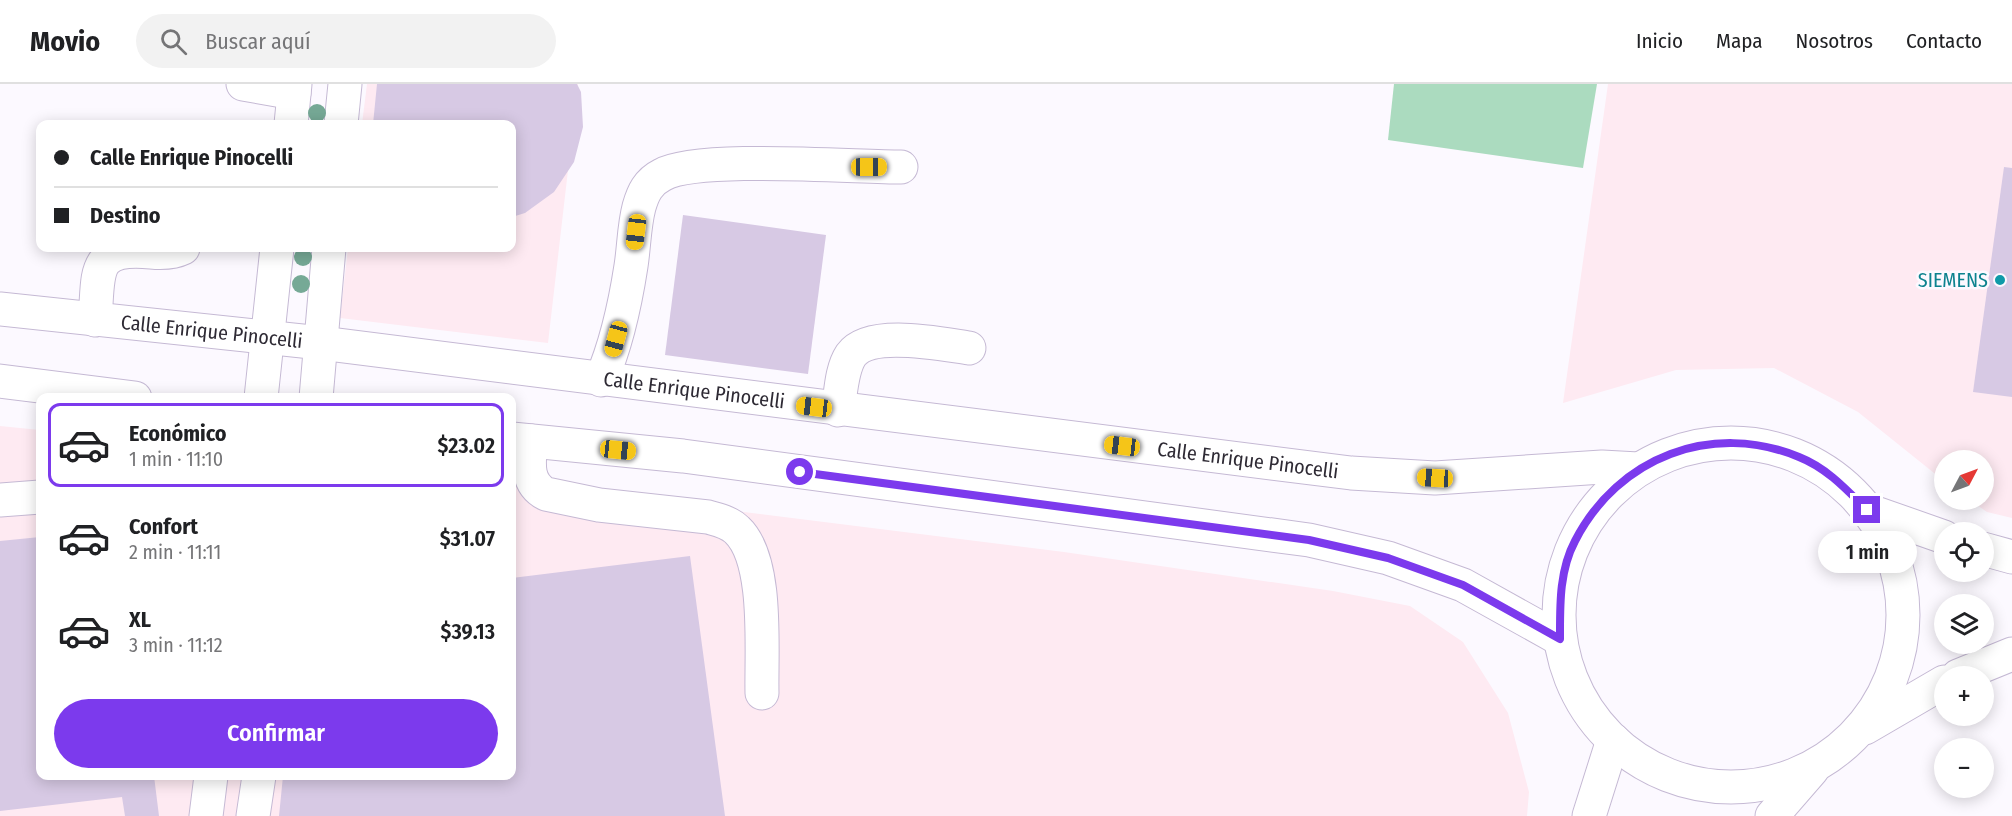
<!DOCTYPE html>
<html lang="es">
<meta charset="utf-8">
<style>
:root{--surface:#fff;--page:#f2f2f2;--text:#202124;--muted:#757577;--line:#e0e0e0;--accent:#7c3aed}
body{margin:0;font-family:"Fira Sans Condensed",sans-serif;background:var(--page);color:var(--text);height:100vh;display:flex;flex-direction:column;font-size:22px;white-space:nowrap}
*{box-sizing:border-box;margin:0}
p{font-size:20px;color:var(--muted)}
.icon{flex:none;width:33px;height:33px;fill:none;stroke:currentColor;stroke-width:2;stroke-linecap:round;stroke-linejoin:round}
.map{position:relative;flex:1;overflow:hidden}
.side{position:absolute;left:36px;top:309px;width:480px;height:387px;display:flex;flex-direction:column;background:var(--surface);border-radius:12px;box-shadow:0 3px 15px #0003}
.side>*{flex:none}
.top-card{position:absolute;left:36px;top:36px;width:480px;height:132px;border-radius:12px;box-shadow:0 3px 15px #0003;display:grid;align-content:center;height:132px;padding:0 18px;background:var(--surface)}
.needle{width:39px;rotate:49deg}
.tools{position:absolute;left:1934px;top:366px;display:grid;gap:12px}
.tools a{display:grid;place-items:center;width:60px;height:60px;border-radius:50%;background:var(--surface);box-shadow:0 3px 15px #0003;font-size:30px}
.end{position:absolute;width:27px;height:27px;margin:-14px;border:8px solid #7c3aed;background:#fff;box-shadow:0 0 0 3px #fff}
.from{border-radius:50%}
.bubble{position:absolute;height:42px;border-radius:21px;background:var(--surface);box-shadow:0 3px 15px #0003;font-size:20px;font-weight:600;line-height:42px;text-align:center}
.car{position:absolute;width:18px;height:36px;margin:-18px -9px;border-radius:8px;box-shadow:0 0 4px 2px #0007;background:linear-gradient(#f5c518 24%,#345 0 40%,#f5c518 0 76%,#345 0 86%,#f5c518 0)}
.top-card b{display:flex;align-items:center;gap:21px;height:57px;font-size:22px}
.top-card b+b{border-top:2px solid var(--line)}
.top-card i{width:15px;height:15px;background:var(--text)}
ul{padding:10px 0 0;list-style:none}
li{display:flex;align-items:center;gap:18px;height:84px;margin:0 12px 9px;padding:0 6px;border:3px solid transparent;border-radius:12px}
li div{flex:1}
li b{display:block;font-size:22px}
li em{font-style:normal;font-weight:600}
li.active{border-color:var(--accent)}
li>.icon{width:54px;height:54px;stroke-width:1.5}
.primary-button{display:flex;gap:12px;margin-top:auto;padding:12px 18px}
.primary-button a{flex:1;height:69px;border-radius:36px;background:var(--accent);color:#fff;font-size:24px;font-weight:600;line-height:69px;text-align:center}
header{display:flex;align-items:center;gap:36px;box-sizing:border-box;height:84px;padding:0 30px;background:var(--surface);border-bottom:2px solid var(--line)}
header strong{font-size:28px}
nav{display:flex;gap:33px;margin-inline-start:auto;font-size:21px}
.search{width:420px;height:54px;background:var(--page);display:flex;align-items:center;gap:15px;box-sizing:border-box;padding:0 21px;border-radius:33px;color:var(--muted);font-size:22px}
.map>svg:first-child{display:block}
.industrial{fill:#feeaf2}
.green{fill:#abdbbf}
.building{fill:#d7c9e4}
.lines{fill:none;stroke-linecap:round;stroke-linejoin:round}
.minor-casing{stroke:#c5b9d4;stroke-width:35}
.major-casing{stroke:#c5b9d4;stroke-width:35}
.minor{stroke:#fff;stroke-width:33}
.major{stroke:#fff;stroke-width:33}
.tree{fill:#76a996}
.route{stroke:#7c3aed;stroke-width:8}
.culture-dot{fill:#0f9aa8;stroke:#fcf9ff;stroke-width:2}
.labels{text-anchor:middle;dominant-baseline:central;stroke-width:5;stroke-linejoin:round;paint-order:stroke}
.culture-label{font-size:20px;fill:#0d838f;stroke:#fcf9ff;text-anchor:end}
.street-label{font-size:20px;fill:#2e2a34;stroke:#fcf9ff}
</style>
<header>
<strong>Movio</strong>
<div class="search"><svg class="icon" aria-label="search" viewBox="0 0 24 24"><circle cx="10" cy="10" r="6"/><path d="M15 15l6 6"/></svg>Buscar aquí</div>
<nav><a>Inicio</a><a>Mapa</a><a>Nosotros</a><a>Contacto</a></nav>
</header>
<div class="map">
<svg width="2012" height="732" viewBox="0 0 2012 732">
<rect width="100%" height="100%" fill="#fcf9ff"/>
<g class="industrial">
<path d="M367,0H578L548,259L340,234L348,164H512V40H362Z"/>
<path d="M1608,0H2012V434L1987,428L1970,416H1983V376H1944V397L1858,328L1774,284L1676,286L1563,319Z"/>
<path d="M0,342L40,346V692H512V399L1064,468L1333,507L1410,522L1463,558L1508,629L1529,708L1527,732H0Z"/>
</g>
<path class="green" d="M1394,0H1597L1583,84L1388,56Z"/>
<g class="building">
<path d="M377,0H577L581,8L583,43L574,78L554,108L525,129L512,133V40H373Z"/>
<path d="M2004,83L2012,84V313L1973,308Z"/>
<path d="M683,131L826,151L808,290L665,271Z"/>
<path d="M40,453V692H154L159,732H125L122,713L0,727V457Z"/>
<path d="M690,472L725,732H279L283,692H512V494Z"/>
</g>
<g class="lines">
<defs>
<g id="minor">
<path d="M243,0L294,9"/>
<path d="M291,40L295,0"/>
<path d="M341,40L345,0"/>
<path d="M95,236C99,187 91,163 151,168C162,169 173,169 183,164"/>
<path d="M601,296C617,259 625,221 631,182C634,163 634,142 639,123C643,109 648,98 662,91C697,71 853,83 901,83"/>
<path d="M261,314L277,164"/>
<path d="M316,314L329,164"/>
<path d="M838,326C841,309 841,286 851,271C870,245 941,260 969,264"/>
<path d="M531,357C529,377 525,399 546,410L599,421L708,433C718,436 729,438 737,446C769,476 761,567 762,609"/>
<path d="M0,416L40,413"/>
<path d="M206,732L211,692"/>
<path d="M253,732L259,692"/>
</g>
<g id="major">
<path id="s1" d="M0,225L321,259L1351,389L1435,394L1602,383L1638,385"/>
<path d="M0,297L135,314"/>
<path d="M512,355L683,372L1309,456L1388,474L1463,501L1560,555"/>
<circle cx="1731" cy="531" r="172"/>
<path d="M1867,426L1944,453"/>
<path d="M1983,465L2012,473"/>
<path d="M1958,592L2012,570"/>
<path d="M1865,644L1944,598"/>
<path d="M1589,732L1613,656"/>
<path d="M1772,732L1812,686"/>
</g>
</defs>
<use href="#minor" class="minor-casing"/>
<use href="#major" class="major-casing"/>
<use href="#minor" class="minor"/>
<use href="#major" class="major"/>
</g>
<g class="tree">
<circle cx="317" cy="29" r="9"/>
<circle cx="303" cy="173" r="9"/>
<circle cx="301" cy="200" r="9"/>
</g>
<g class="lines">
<path class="route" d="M800,388L1309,456L1388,474L1463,501L1560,555C1560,522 1559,487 1575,457C1618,373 1712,337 1799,373C1827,384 1847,406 1867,426"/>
</g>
<circle class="culture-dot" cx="2000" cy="196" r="6"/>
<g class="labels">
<g class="culture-label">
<text x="1988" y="196">SIEMENS</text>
</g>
<g class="street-label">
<text stroke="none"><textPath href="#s1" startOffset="213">Calle Enrique Pinocelli</textPath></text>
<text stroke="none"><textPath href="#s1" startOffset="699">Calle Enrique Pinocelli</textPath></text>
<text stroke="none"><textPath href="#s1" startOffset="1257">Calle Enrique Pinocelli</textPath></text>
</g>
</g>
</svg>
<div class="tools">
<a><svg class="needle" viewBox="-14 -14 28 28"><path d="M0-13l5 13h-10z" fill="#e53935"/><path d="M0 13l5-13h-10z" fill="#757577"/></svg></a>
<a><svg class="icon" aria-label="locate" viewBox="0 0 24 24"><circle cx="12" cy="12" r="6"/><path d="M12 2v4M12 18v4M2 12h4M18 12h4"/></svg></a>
<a><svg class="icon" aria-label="layers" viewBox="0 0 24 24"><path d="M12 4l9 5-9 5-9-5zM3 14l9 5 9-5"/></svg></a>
<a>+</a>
<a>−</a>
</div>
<i class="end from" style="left:800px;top:388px"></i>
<i class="end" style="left:1867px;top:426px"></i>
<div class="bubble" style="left:1818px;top:447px;width:99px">1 min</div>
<i class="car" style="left:869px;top:83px;rotate:90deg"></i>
<i class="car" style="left:636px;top:148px;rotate:187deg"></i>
<i class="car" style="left:616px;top:255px;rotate:195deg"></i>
<i class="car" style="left:814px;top:323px;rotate:277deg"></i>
<i class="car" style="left:1122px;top:362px;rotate:277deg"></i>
<i class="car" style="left:618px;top:366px;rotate:96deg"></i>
<i class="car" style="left:1435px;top:394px;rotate:273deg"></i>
<div class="top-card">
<b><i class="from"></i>Calle Enrique Pinocelli</b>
<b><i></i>Destino</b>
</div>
<section class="side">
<ul>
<li class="active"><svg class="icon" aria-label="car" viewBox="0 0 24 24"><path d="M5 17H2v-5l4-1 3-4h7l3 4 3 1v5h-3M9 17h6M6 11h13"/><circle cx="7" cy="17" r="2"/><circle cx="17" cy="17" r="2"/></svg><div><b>Económico</b><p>1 min · 11:10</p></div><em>$23.02</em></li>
<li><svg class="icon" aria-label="car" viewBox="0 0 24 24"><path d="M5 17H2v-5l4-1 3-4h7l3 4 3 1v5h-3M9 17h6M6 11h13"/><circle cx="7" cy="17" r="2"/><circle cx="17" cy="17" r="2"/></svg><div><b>Confort</b><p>2 min · 11:11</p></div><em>$31.07</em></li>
<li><svg class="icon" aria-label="car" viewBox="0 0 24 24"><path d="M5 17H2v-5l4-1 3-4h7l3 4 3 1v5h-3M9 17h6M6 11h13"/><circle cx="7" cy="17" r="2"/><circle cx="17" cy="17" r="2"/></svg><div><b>XL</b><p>3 min · 11:12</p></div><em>$39.13</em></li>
</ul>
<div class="primary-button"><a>Confirmar</a></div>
</section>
</div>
